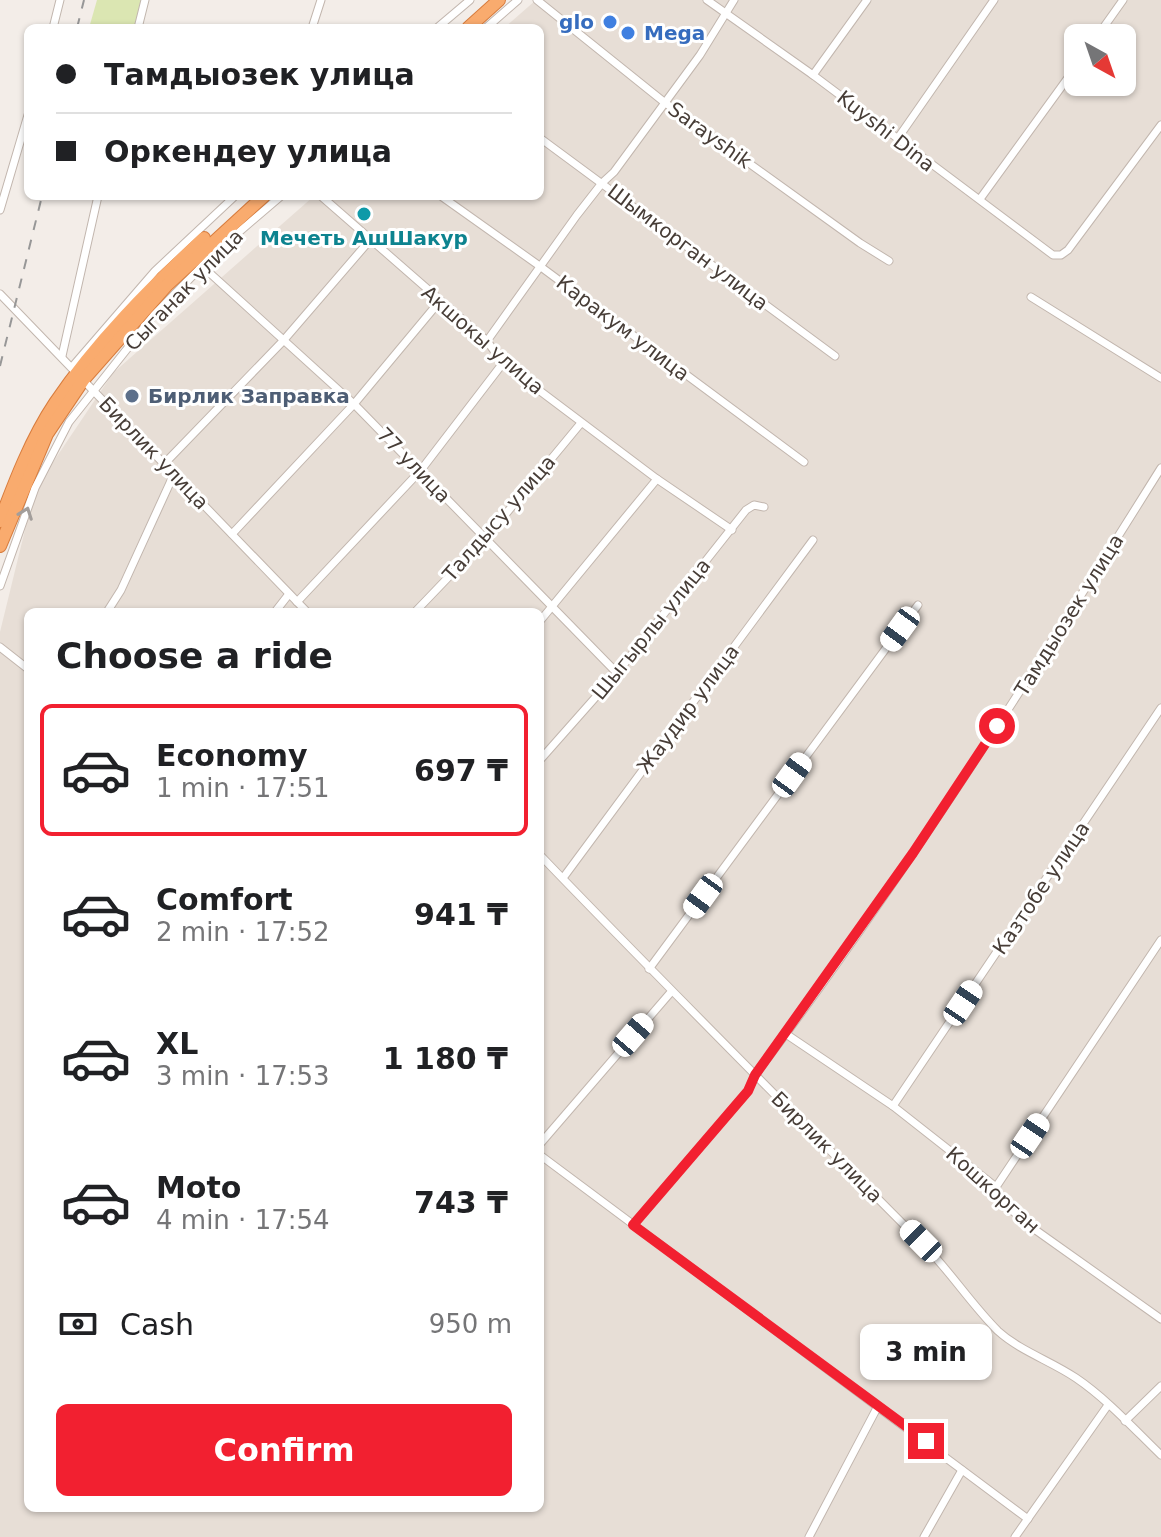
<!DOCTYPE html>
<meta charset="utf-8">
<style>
:root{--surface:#fff;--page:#f6f6f6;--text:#202124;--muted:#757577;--line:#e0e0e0;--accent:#f22030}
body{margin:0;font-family:"DejaVu Sans",sans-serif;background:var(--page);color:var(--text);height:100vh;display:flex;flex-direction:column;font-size:30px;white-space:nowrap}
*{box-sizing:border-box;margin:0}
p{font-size:26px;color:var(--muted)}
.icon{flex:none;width:44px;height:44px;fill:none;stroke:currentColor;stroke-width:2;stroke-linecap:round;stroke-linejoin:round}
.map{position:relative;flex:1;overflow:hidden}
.drawer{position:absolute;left:24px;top:608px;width:520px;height:904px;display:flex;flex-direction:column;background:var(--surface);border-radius:12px;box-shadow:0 2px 6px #0004}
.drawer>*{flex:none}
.banner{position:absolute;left:24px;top:24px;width:520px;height:176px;border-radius:12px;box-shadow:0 2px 6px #0004;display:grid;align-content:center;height:176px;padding:0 32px;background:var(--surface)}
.needle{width:52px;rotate:140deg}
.tools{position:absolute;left:1064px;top:24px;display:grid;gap:16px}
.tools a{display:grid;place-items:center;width:72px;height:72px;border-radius:12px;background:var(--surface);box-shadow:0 2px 6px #0004;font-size:40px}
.end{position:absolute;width:36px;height:36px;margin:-18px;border:10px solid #f22030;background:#fff;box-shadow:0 0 0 4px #fff}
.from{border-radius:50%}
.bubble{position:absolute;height:56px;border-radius:12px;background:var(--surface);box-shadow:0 2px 6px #0004;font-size:26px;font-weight:700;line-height:56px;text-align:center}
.car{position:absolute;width:24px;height:48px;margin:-24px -12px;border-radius:10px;box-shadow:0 0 6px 2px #0007;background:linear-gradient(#fff 24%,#345 0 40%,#fff 0 76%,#345 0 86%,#fff 0)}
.banner b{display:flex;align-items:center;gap:28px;height:76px;font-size:30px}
.banner b+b{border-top:2px solid var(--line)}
.banner i{width:20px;height:20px;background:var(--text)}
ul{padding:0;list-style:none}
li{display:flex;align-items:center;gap:24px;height:132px;margin:0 16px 12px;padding:0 16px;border:4px solid transparent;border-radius:12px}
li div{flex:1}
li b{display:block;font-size:30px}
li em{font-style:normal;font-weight:700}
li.on{border-color:var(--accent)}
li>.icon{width:72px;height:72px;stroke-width:1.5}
h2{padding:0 32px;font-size:36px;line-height:96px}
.pay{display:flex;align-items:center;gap:20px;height:88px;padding:0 32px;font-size:30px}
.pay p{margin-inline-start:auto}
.primary-button{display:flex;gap:16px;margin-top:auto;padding:16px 32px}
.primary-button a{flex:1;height:92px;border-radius:12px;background:var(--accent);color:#fff;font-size:32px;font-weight:700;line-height:92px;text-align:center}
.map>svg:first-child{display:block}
.residential{fill:#e7ded6;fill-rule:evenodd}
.green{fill:#dbe6b2}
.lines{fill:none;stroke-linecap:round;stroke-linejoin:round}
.street-casing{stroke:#c2b6ae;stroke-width:9}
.highway-casing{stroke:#d87c3d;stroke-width:14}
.street{stroke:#fff;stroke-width:7}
.highway{stroke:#f9ab6e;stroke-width:12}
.rail{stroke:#979797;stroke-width:2;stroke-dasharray:10 10;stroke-linecap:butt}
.oneway{stroke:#a39e9b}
.route{stroke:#f22030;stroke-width:10}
.shop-dot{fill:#3f7fe0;stroke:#fff;stroke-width:3}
.culture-dot{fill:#0f9aa8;stroke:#fff;stroke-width:3}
.service-dot{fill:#5c6f8a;stroke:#fff;stroke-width:3}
.labels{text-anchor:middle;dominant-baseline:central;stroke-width:6;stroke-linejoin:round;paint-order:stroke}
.shop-label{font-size:20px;font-weight:bold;fill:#366cbe;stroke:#fff;text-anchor:end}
.street-label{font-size:20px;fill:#473d37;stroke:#fff}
.culture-label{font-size:20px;font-weight:bold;fill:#0d838f;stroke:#fff}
.service-label{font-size:20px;font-weight:bold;fill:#4e5e75;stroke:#fff;text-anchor:start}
</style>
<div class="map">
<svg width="1161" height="1537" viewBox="0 0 1161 1537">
<rect width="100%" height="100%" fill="#f3ede8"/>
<path class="residential" d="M536,0H1161V1537H0V632L35,489L113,373L314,196H540V28H504ZM1078,38H1122V82H1078ZM28,612H540V1508H28Z"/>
<path class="green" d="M97,0H142L134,28H89Z"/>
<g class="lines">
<defs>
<g id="street">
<path d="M537,0L664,102L860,243L889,261"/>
<path d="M707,0L813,75L1053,255H1061L1068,250L1161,125"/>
<path d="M53,28L60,0"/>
<path d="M138,28L145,0"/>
<path d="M312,28L321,0"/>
<path d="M437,28L470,0"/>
<path d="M486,28L518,0"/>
<path d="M1096,38L1123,0"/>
<path d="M813,75L867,0"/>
<path d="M540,138L835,356"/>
<path d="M898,138L994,0"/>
<path d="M321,196L487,341L503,363L657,479L732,530"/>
<path d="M441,196L541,267L804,462"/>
<path d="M980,199L1078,64"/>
<path d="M0,210L28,115"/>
<path d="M202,266L354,404L617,673"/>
<path d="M0,294L307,612"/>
<path d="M1031,297L1161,378"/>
<path d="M487,341L577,215L602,183L614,172L700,55L734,0"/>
<path d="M62,356L98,196"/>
<path d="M72,367L155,271L235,196"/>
<path d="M164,464L283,341L370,240"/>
<path d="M232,534L354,404L439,302"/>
<path d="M0,586L35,488L69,422L154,315L218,250L281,196"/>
<path d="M297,602L421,470L503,363"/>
<path d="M107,612L121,590L174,474"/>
<path d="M275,612L289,594"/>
<path d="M415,612L485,539L581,423"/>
<path d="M540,621L657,479"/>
<path d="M0,647L28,669"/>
<path d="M540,760L617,673L746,510L754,505L764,507"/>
<path d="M540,855C666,986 795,1115 923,1244C950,1271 971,1304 998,1331C1020,1351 1051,1361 1076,1378C1107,1399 1134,1429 1161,1455"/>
<path d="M563,878L813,540"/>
<path d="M649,969L918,605"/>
<path d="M786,1034L893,1106L996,1187L1003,1203L1037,1231L1161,1319"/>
<path d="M893,1106L1161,708"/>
<path d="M540,1144L671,992"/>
<path d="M540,1155L1028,1519"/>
<path d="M996,1187L1161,940"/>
<path d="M633,1225L748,1091L755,1075C902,881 1032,674 1161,468"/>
<path d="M1125,1421L1161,1386"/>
<path d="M809,1537L878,1406"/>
<path d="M924,1537L962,1470"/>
<path d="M1015,1537L1108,1405"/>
</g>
<g id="highway">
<path d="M468,28L499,0"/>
<path d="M0,521C15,481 31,439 55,403C96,342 151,287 204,238"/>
<path d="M0,546L47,434L84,379L167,285L264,196"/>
</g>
</defs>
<use href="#street" class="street-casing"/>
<use href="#highway" class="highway-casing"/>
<use href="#street" class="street"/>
<use href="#highway" class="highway"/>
<g class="rail">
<path d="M77,28L84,0"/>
<path d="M0,366L42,196"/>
</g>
</g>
<defs><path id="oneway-chevron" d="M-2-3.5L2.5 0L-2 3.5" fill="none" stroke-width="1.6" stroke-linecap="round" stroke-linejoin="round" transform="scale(2)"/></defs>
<use class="oneway" href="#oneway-chevron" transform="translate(26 513) rotate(-70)"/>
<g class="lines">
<path class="route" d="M926,1441L633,1225L748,1091L755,1075L913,853L997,726"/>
</g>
<g class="shop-dot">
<circle cx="610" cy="22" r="8"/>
<circle cx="628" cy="33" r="8"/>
</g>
<circle class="culture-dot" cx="364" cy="214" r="8"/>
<circle class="service-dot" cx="132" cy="396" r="8"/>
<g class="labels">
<g class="shop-label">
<text x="594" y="22">glo</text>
<text x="644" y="33" text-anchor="start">Mega</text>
</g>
<g class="street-label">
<text transform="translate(886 131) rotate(38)">Kuyshi Dina</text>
<text transform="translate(710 135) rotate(36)">Sarayshik</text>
<text transform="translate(688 247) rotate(37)">Шымкорган улица</text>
<text transform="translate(184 290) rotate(-46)">Сыганак улица</text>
<text transform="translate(623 328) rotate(37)">Каракум улица</text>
<text transform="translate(483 340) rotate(41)">Акшокы улица</text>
<text transform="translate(154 453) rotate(46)">Бирлик улица</text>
<text transform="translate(414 465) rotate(46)">77 улица</text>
<text transform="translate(499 518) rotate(-49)">Талдысу улица</text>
<text transform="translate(1069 615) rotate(-58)">Тамдыозек улица</text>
<text transform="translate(651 629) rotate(-51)">Шыгырлы улица</text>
<text transform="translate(688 709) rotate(-53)">Жаудир улица</text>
<text transform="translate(1041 888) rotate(-56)">Казтобе улица</text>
<text transform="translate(827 1147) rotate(45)">Бирлик улица</text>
<text transform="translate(993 1190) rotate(42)">Кошкорган</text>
</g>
<g class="culture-label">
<text x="364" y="238">Мечеть АшШакур</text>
</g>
<g class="service-label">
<text x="148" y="396">Бирлик Заправка</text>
</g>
</g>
</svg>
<div class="tools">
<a><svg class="needle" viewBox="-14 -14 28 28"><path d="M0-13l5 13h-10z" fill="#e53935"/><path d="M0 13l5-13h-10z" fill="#757577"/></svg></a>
</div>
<i class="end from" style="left:997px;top:726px"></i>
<i class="end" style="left:926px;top:1441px"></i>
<div class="bubble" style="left:860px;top:1324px;width:132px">3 min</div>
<i class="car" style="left:900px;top:629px;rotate:216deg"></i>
<i class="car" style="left:792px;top:775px;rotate:36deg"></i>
<i class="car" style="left:703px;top:896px;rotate:216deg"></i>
<i class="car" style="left:963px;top:1003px;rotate:34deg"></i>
<i class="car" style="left:633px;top:1035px;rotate:41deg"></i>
<i class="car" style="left:1030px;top:1136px;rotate:34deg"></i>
<i class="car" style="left:921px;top:1241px;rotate:315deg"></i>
<div class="banner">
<b><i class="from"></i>Тамдыозек улица</b>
<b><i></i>Оркендеу улица</b>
</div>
<section class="drawer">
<h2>Choose a ride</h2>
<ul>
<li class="on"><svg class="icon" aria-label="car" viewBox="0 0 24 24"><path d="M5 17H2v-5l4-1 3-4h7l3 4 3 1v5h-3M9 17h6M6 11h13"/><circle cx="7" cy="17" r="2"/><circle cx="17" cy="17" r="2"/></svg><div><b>Economy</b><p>1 min · 17:51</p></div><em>697 ₸</em></li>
<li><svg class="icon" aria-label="car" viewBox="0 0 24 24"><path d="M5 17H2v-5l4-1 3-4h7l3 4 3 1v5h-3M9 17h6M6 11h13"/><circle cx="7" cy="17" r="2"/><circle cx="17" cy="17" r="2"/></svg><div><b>Comfort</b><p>2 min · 17:52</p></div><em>941 ₸</em></li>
<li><svg class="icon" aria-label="car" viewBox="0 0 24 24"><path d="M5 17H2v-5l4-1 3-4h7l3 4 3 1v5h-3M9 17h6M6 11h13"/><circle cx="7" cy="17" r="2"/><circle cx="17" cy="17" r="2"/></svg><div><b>XL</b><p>3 min · 17:53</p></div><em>1 180 ₸</em></li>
<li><svg class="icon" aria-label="car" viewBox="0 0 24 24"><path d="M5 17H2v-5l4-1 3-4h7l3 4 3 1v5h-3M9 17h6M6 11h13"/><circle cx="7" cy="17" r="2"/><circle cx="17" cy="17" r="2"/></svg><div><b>Moto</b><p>4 min · 17:54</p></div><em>743 ₸</em></li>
</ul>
<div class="pay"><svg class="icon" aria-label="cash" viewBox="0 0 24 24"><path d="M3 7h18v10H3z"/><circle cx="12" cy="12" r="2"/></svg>Cash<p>950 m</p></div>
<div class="primary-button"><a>Confirm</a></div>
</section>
</div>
